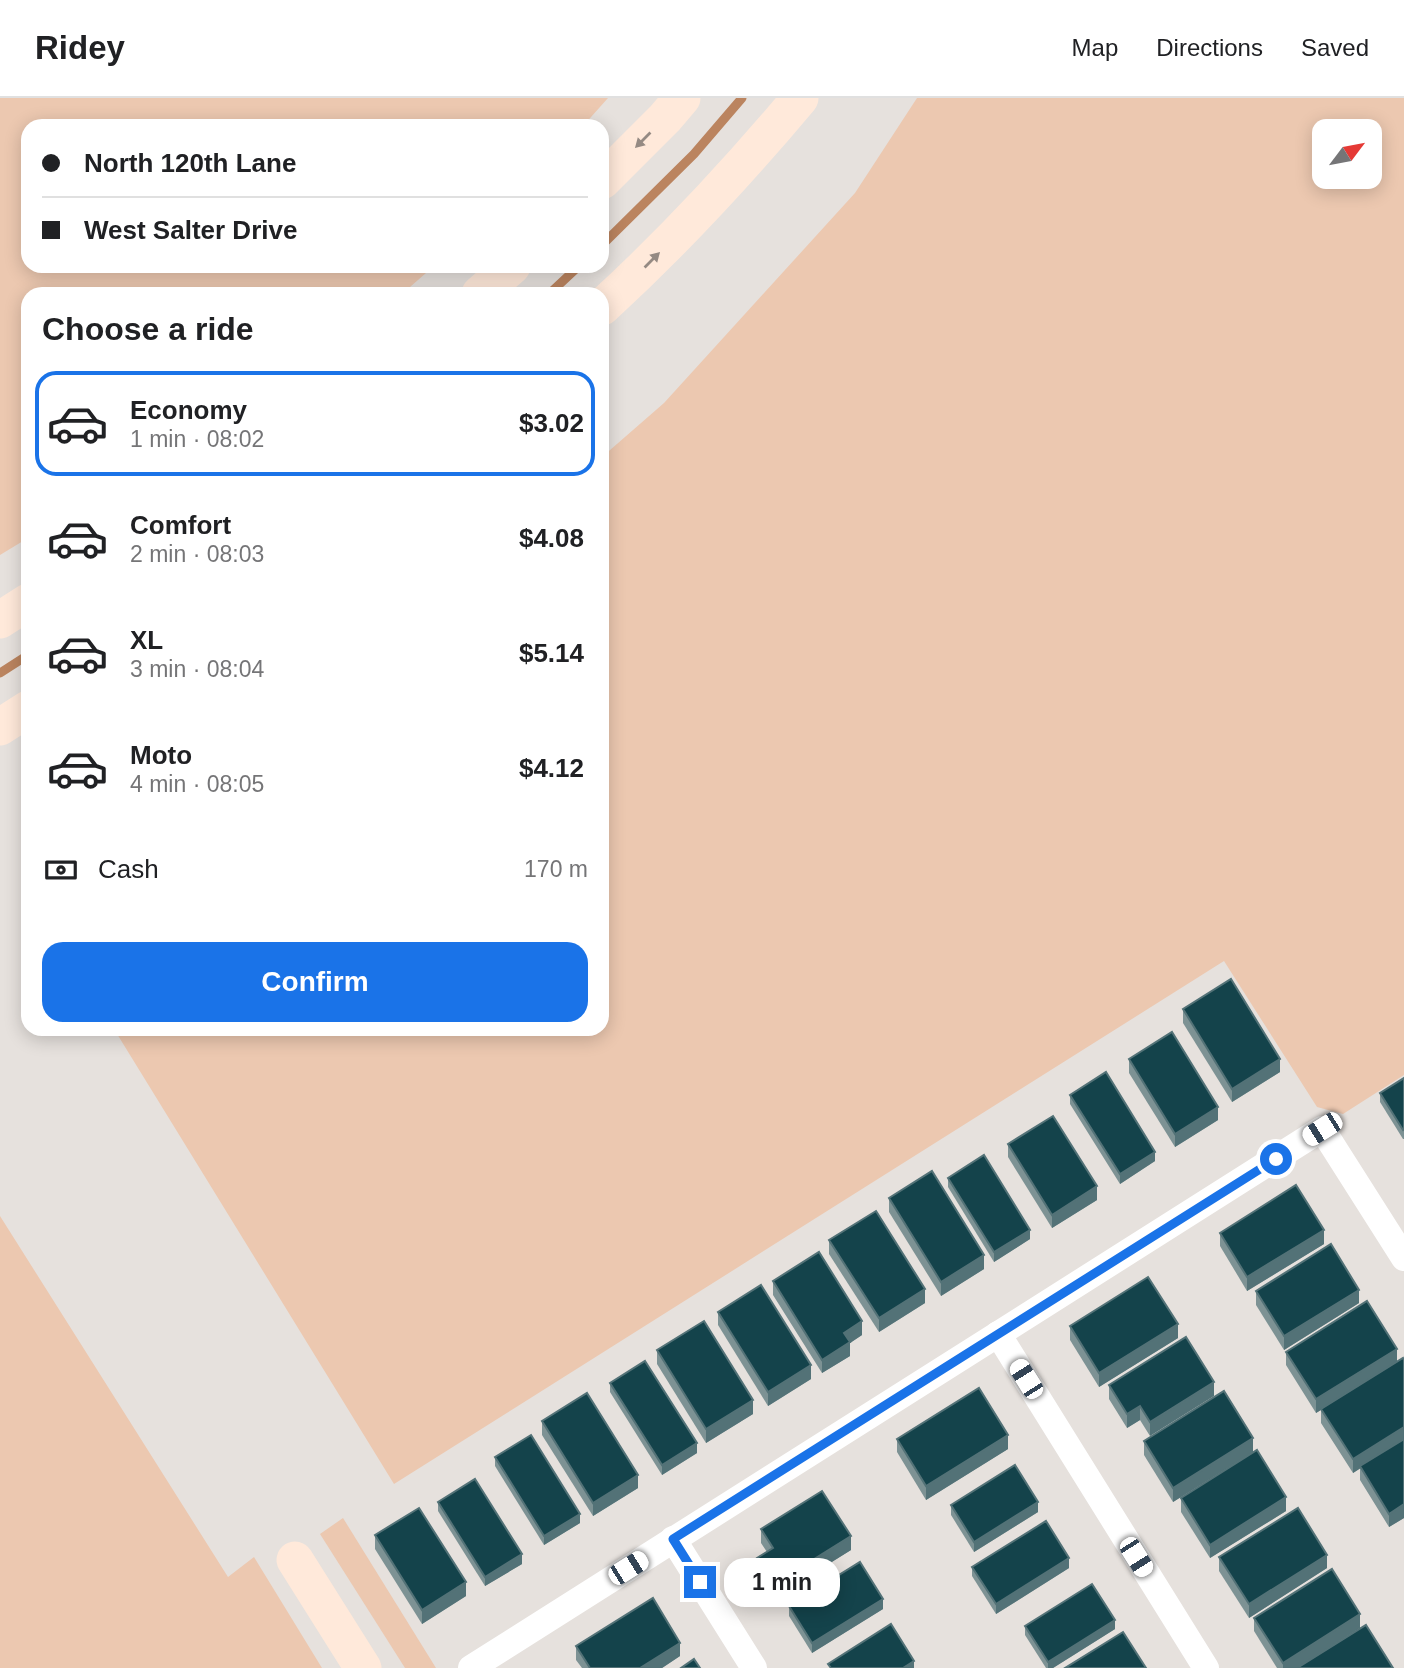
<!DOCTYPE html>
<meta charset="utf-8">
<style>
:root{--surface:#fff;--page:#f2f2f2;--text:#202124;--muted:#757577;--line:#e0e0e0;--accent:#1a73e8}
body{margin:0;font-family:Helvetica,sans-serif;background:var(--page);color:var(--text);height:100vh;display:flex;flex-direction:column;font-size:26px;white-space:nowrap}
*{box-sizing:border-box;margin:0}
p{font-size:23px;color:var(--muted)}
.icon{flex:none;width:38px;height:38px;fill:none;stroke:currentColor;stroke-width:2;stroke-linecap:round;stroke-linejoin:round}
.map{position:relative;flex:1;overflow:hidden}
.sheet{position:absolute;left:21px;top:189px;width:588px;height:749px;display:flex;flex-direction:column;background:var(--surface);border-radius:21px;box-shadow:0 4px 18px #0003}
.sheet>*{flex:none}
.banner{position:absolute;left:21px;top:21px;width:588px;height:154px;border-radius:21px;box-shadow:0 4px 18px #0003;display:grid;align-content:center;height:154px;padding:0 21px;background:var(--surface)}
.needle{width:46px;rotate:58deg}
.controls{position:absolute;left:1312px;top:21px;display:grid;gap:14px}
.controls a{display:grid;place-items:center;width:70px;height:70px;border-radius:14px;background:var(--surface);box-shadow:0 4px 18px #0003;font-size:35px}
.end{position:absolute;width:32px;height:32px;margin:-16px;border:9px solid #1a73e8;background:#fff;box-shadow:0 0 0 4px #fff}
.from{border-radius:50%}
.bubble{position:absolute;height:49px;border-radius:21px;background:var(--surface);box-shadow:0 4px 18px #0003;font-size:23px;font-weight:700;line-height:49px;text-align:center}
.car{position:absolute;width:21px;height:42px;margin:-21px -10px;border-radius:9px;box-shadow:0 0 5px 2px #0007;background:linear-gradient(#fff 24%,#345 0 40%,#fff 0 76%,#345 0 86%,#fff 0)}
.banner b{display:flex;align-items:center;gap:24px;height:66px;font-size:26px}
.banner b+b{border-top:2px solid var(--line)}
.banner i{width:18px;height:18px;background:var(--text)}
ul{padding:0;list-style:none}
li{display:flex;align-items:center;gap:21px;height:105px;margin:0 14px 10px;padding:0 7px;border:4px solid transparent;border-radius:21px}
li div{flex:1}
li b{display:block;font-size:26px}
li em{font-style:normal;font-weight:700}
li.on{border-color:var(--accent)}
li>.icon{width:63px;height:63px;stroke-width:1.5}
h2{padding:0 21px;font-size:32px;line-height:84px}
.pay{display:flex;align-items:center;gap:18px;height:77px;padding:0 21px;font-size:26px}
.pay p{margin-inline-start:auto}
.button{display:flex;gap:14px;margin-top:auto;padding:14px 21px}
.button a{flex:1;height:80px;border-radius:21px;background:var(--accent);color:#fff;font-size:28px;font-weight:700;line-height:80px;text-align:center}
header{display:flex;align-items:center;gap:42px;box-sizing:border-box;height:98px;padding:0 35px;background:var(--surface);border-bottom:2px solid var(--line)}
header strong{font-size:33px}
nav{display:flex;gap:38px;margin-inline-start:auto;font-size:24px}
.map>svg:first-child{display:block}
.green{fill:#ecc8b0;fill-rule:evenodd}
.lines{fill:none;stroke-linecap:round;stroke-linejoin:round}
.stream{stroke:#bb845f;stroke-width:9}
.street{stroke:#fff;stroke-width:26}
.secondary{stroke:#ffe9da;stroke-width:37}
.wall{fill:#7d9294}
.shaded-wall{fill:#537277}
.building{fill:#14434b;stroke:#537277;stroke-width:2}
.oneway{fill:#958a83}
.route{stroke:#1a73e8;stroke-width:9}
</style>
<header>
<strong>Ridey</strong>
<nav><a>Map</a><a>Directions</a><a>Saved</a></nav>
</header>
<div class="map">
<svg width="1404" height="1570" viewBox="0 0 1404 1570">
<rect width="100%" height="100%" fill="#e6e1dd"/>
<g class="green">
<path d="M0,0H608L583,28H28V168H434L402,196H28V440L0,457Z"/>
<path d="M917,0H1404V977L1343,1016L1317,1009L1224,863L394,1386L114,931H602V359L664,305L855,95ZM1325,33H1370V79H1325Z"/>
<path d="M0,1118L228,1479L254,1459L322,1570H0Z"/>
<path d="M343,1420L436,1570H405L320,1436Z"/>
</g>
<g class="lines">
<g class="stream">
<path d="M602,147L694,56L742,0"/>
<path d="M549,196L579,168"/>
<path d="M0,575L28,557"/>
</g>
<g class="street">
<path d="M998,1236L1206,1570"/>
<path d="M673,1441L754,1570"/>
<path d="M471,1570L1322,1031L1404,1160"/>
</g>
<g class="secondary">
<path d="M602,83L665,20L682,0"/>
<path d="M480,196L512,168"/>
<path d="M602,209C673,144 738,74 800,0"/>
<path d="M0,522L28,504"/>
<path d="M0,629L28,611"/>
<path d="M295,1462L363,1570"/>
</g>
</g>
<g class="wall">
<path d="M1183,911L1280,974L1232,1004L1183,925Z"/>
<path d="M1129,961L1218,1022L1175,1049L1129,975Z"/>
<path d="M1404,980V1041H1403L1380,1004V995Z"/>
<path d="M1070,997L1155,1063L1120,1086L1070,1006Z"/>
<path d="M1008,1046L1097,1102L1052,1130L1008,1059Z"/>
<path d="M948,1080L1030,1141L994,1164L948,1089Z"/>
<path d="M889,1100L984,1171L941,1198L889,1114Z"/>
<path d="M1220,1135L1324,1146L1247,1193L1220,1148Z"/>
<path d="M829,1142L925,1205L879,1234L829,1156Z"/>
<path d="M773,1183L862,1237L850,1245V1258L822,1275L773,1197Z"/>
<path d="M1256,1193L1359,1205L1284,1252L1256,1207Z"/>
<path d="M718,1214L811,1281L768,1308L718,1227Z"/>
<path d="M1070,1228L1178,1240L1099,1289L1070,1242Z"/>
<path d="M1186,1239L1150,1338L1140,1322L1127,1330L1109,1301V1287Z"/>
<path d="M657,1252L753,1316L706,1345L657,1266Z"/>
<path d="M1286,1254L1397,1263L1404,1262V1420L1389,1429L1360,1382V1370L1353,1375L1321,1325V1312L1316,1315L1286,1267Z"/>
<path d="M610,1285L697,1355L662,1377L610,1294Z"/>
<path d="M542,1323L638,1390L593,1418L542,1337Z"/>
<path d="M897,1341L1008,1351L926,1402L897,1354Z"/>
<path d="M1144,1343L1253,1354L1173,1404L1144,1357Z"/>
<path d="M495,1359L580,1425L544,1447L495,1368Z"/>
<path d="M1181,1400L1286,1413L1210,1460L1181,1414Z"/>
<path d="M438,1404L522,1466L485,1488L438,1413Z"/>
<path d="M951,1407L1038,1414L974,1454L951,1417Z"/>
<path d="M761,1431L851,1452L774,1500L757,1474V1460L767,1454L761,1445Z"/>
<path d="M375,1437L466,1498L422,1526L375,1451Z"/>
<path d="M1219,1459L1327,1470L1249,1520L1219,1473Z"/>
<path d="M972,1469L1069,1470L996,1516L972,1478Z"/>
<path d="M789,1508L883,1511L812,1555L789,1518Z"/>
<path d="M1254,1520L1297,1570H1277L1254,1533Z"/>
<path d="M1025,1528L1115,1531L1053,1570H1046L1025,1537Z"/>
<path d="M576,1548L680,1558L662,1570H582L576,1562Z"/>
</g>
<g class="shaded-wall">
<path d="M1280,961V974L1232,1004V991Z"/>
<path d="M1218,1009V1022L1175,1049V1036Z"/>
<path d="M1155,1054V1063L1120,1086V1076Z"/>
<path d="M1097,1088V1102L1052,1130V1117Z"/>
<path d="M1030,1132V1141L994,1164V1154Z"/>
<path d="M1324,1132V1146L1247,1193V1179Z"/>
<path d="M984,1157V1171L941,1198V1184Z"/>
<path d="M925,1191V1205L879,1234V1220Z"/>
<path d="M1359,1192V1205L1284,1252V1238Z"/>
<path d="M862,1223V1237L850,1245V1258L822,1275V1262L844,1235Z"/>
<path d="M1178,1226V1240L1099,1289V1275Z"/>
<path d="M1397,1251V1264L1316,1315V1301Z"/>
<path d="M811,1267V1281L768,1308V1294Z"/>
<path d="M1214,1284V1298L1150,1338V1324Z"/>
<path d="M753,1302V1316L706,1345V1331Z"/>
<path d="M1140,1308V1322L1127,1330V1316Z"/>
<path d="M1404,1329V1343L1353,1375V1361Z"/>
<path d="M1008,1337V1351L926,1402V1388Z"/>
<path d="M1253,1340V1354L1173,1404V1390Z"/>
<path d="M697,1345V1355L662,1377V1367Z"/>
<path d="M638,1377V1390L593,1418V1405Z"/>
<path d="M1286,1399V1413L1210,1460V1447Z"/>
<path d="M1038,1404V1414L974,1454V1444Z"/>
<path d="M1404,1406V1420L1389,1429V1416Z"/>
<path d="M580,1416V1425L544,1447V1438Z"/>
<path d="M851,1438V1452L774,1500V1486Z"/>
<path d="M522,1456V1466L485,1488V1479Z"/>
<path d="M1327,1457V1470L1249,1520V1506Z"/>
<path d="M1069,1460V1470L996,1516V1506Z"/>
<path d="M466,1484V1498L422,1526V1512Z"/>
<path d="M883,1501V1511L812,1555V1545Z"/>
<path d="M1360,1516V1530L1297,1570H1283V1565Z"/>
<path d="M1115,1522V1531L1053,1570H1048V1564Z"/>
<path d="M680,1545V1558L662,1570H640Z"/>
<path d="M914,1563V1570H903Z"/>
</g>
<g class="building">
<path d="M1231,881L1280,961L1232,991L1183,911Z"/>
<path d="M1172,934L1218,1009L1175,1036L1129,961Z"/>
<path d="M1106,974L1155,1054L1120,1076L1070,997Z"/>
<path d="M1404,980V1031L1403,1032L1380,995Z"/>
<path d="M1053,1018L1097,1088L1052,1117L1008,1046Z"/>
<path d="M984,1057L1030,1132L994,1154L948,1080Z"/>
<path d="M932,1073L984,1157L941,1184L889,1100Z"/>
<path d="M1296,1087L1324,1132L1247,1179L1220,1135Z"/>
<path d="M876,1113L925,1191L879,1220L829,1142Z"/>
<path d="M1331,1146L1359,1192L1284,1238L1256,1193Z"/>
<path d="M819,1154L862,1223L844,1235L850,1244L822,1262L773,1183Z"/>
<path d="M1148,1179L1178,1226L1099,1275L1070,1228Z"/>
<path d="M761,1187L811,1267L768,1294L718,1214Z"/>
<path d="M1367,1203L1397,1251L1316,1301L1286,1254Z"/>
<path d="M704,1223L753,1302L706,1331L657,1252Z"/>
<path d="M1186,1239L1214,1284L1150,1324L1140,1308L1127,1316L1109,1287Z"/>
<path d="M1403,1260L1404,1262V1329L1353,1361L1321,1311Z"/>
<path d="M645,1263L697,1345L662,1367L610,1285Z"/>
<path d="M979,1290L1008,1337L926,1388L897,1341Z"/>
<path d="M1224,1293L1253,1340L1173,1390L1144,1343Z"/>
<path d="M587,1295L638,1377L593,1405L542,1323Z"/>
<path d="M531,1337L580,1416L544,1438L495,1359Z"/>
<path d="M1404,1341V1406L1389,1416L1360,1368Z"/>
<path d="M1257,1352L1286,1399L1210,1447L1181,1400Z"/>
<path d="M1015,1367L1038,1404L974,1444L951,1407Z"/>
<path d="M475,1381L522,1456L485,1479L438,1404Z"/>
<path d="M822,1393L851,1438L774,1486L757,1460L773,1450L761,1431Z"/>
<path d="M419,1410L466,1484L422,1512L375,1437Z"/>
<path d="M1298,1410L1327,1457L1249,1506L1219,1459Z"/>
<path d="M1046,1423L1069,1460L996,1506L972,1469Z"/>
<path d="M860,1464L883,1501L812,1545L789,1508Z"/>
<path d="M1332,1471L1360,1516L1283,1565L1254,1520Z"/>
<path d="M1092,1486L1115,1522L1048,1564L1025,1528Z"/>
<path d="M653,1500L680,1545L640,1570H590L576,1548Z"/>
<path d="M891,1526L914,1563L903,1570H831L828,1566Z"/>
<path d="M1366,1527L1393,1570H1297Z"/>
<path d="M1123,1534L1146,1570H1065Z"/>
<path d="M694,1561L700,1570H681Z"/>
</g>
<defs><path id="oneway-solid" d="M-6-.8H1V-3.2L6.5 0L1 3.2V.8H-6Z" transform="scale(1.75)"/></defs>
<g class="oneway">
<use href="#oneway-solid" transform="translate(643 42) rotate(135)"/>
<use href="#oneway-solid" transform="translate(652 162) rotate(-45)"/>
</g>
<g class="lines">
<path class="route" d="M700,1484L673,1441L1276,1061"/>
</g>
</svg>
<div class="controls">
<a><svg class="needle" viewBox="-14 -14 28 28"><path d="M0-13l5 13h-10z" fill="#e53935"/><path d="M0 13l5-13h-10z" fill="#757577"/></svg></a>
</div>
<i class="end from" style="left:1276px;top:1061px"></i>
<i class="end" style="left:700px;top:1484px"></i>
<div class="bubble" style="left:724px;top:1460px;width:116px">1 min</div>
<i class="car" style="left:1322px;top:1031px;rotate:238deg"></i>
<i class="car" style="left:1026px;top:1281px;rotate:328deg"></i>
<i class="car" style="left:1136px;top:1459px;rotate:148deg"></i>
<i class="car" style="left:628px;top:1470px;rotate:58deg"></i>
<div class="banner">
<b><i class="from"></i>North 120th Lane</b>
<b><i></i>West Salter Drive</b>
</div>
<section class="sheet">
<h2>Choose a ride</h2>
<ul>
<li class="on"><svg class="icon" aria-label="car" viewBox="0 0 24 24"><path d="M5 17H2v-5l4-1 3-4h7l3 4 3 1v5h-3M9 17h6M6 11h13"/><circle cx="7" cy="17" r="2"/><circle cx="17" cy="17" r="2"/></svg><div><b>Economy</b><p>1 min · 08:02</p></div><em>$3.02</em></li>
<li><svg class="icon" aria-label="car" viewBox="0 0 24 24"><path d="M5 17H2v-5l4-1 3-4h7l3 4 3 1v5h-3M9 17h6M6 11h13"/><circle cx="7" cy="17" r="2"/><circle cx="17" cy="17" r="2"/></svg><div><b>Comfort</b><p>2 min · 08:03</p></div><em>$4.08</em></li>
<li><svg class="icon" aria-label="car" viewBox="0 0 24 24"><path d="M5 17H2v-5l4-1 3-4h7l3 4 3 1v5h-3M9 17h6M6 11h13"/><circle cx="7" cy="17" r="2"/><circle cx="17" cy="17" r="2"/></svg><div><b>XL</b><p>3 min · 08:04</p></div><em>$5.14</em></li>
<li><svg class="icon" aria-label="car" viewBox="0 0 24 24"><path d="M5 17H2v-5l4-1 3-4h7l3 4 3 1v5h-3M9 17h6M6 11h13"/><circle cx="7" cy="17" r="2"/><circle cx="17" cy="17" r="2"/></svg><div><b>Moto</b><p>4 min · 08:05</p></div><em>$4.12</em></li>
</ul>
<div class="pay"><svg class="icon" aria-label="cash" viewBox="0 0 24 24"><path d="M3 7h18v10H3z"/><circle cx="12" cy="12" r="2"/></svg>Cash<p>170 m</p></div>
<div class="button"><a>Confirm</a></div>
</section>
</div>
